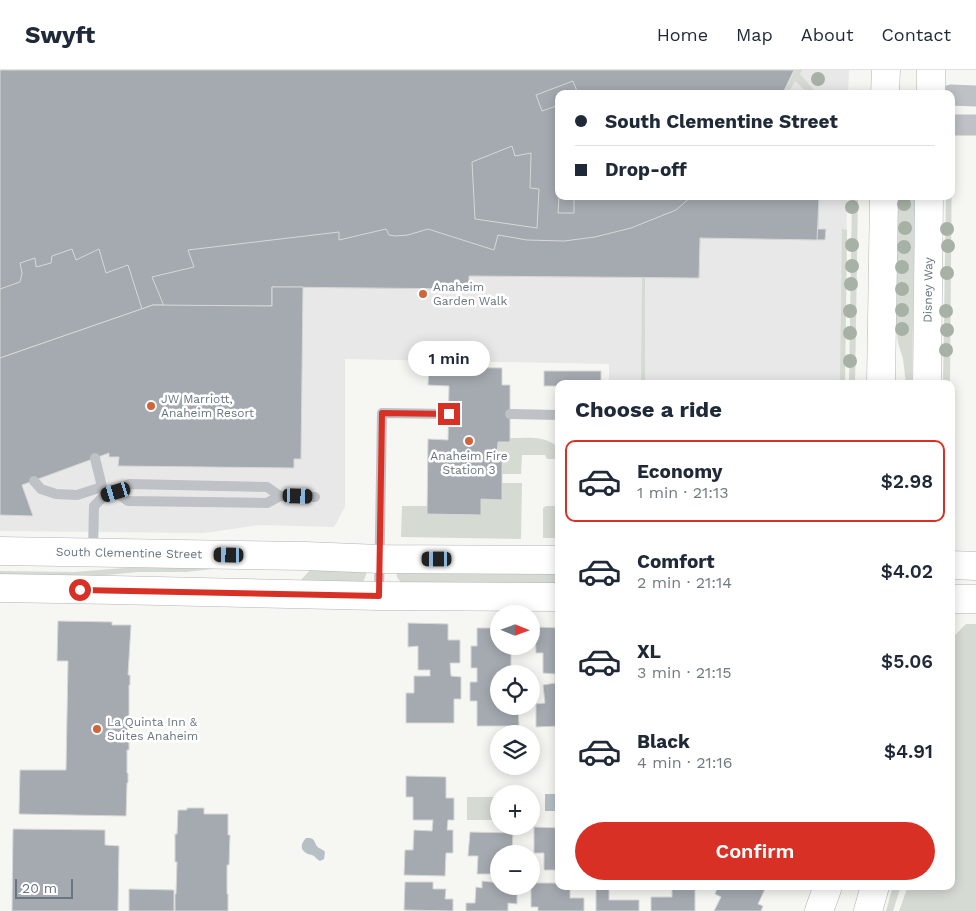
<!DOCTYPE html>
<meta charset="utf-8">
<style>
:root{--surface:#fff;--page:#f2f2f3;--text:#1f2937;--muted:#747a83;--line:#e0e1e3;--accent:#d93025}
body{margin:0;font-family:"Work Sans",sans-serif;background:var(--page);color:var(--text);height:100vh;display:flex;flex-direction:column;font-size:19px;white-space:nowrap}
*{box-sizing:border-box;margin:0}
p{font-size:16px;color:var(--muted)}
.icon{flex:none;width:28px;height:28px;fill:none;stroke:currentColor;stroke-width:2;stroke-linecap:round;stroke-linejoin:round}
.map{position:relative;flex:1;overflow:hidden}
.panel{position:absolute;left:555px;top:310px;width:400px;height:510px;display:flex;flex-direction:column;background:var(--surface);border-radius:10px;box-shadow:0 2px 12px #0003}
.panel>*{flex:none}
.guide{position:absolute;left:555px;top:20px;width:400px;height:110px;border-radius:10px;box-shadow:0 2px 12px #0003;display:grid;align-content:center;height:110px;padding:0 20px;background:var(--surface)}
.needle{width:32px;rotate:91deg}
.controls{position:absolute;left:490px;top:535px;display:grid;gap:10px}
.controls a{display:grid;place-items:center;width:50px;height:50px;border-radius:50%;background:var(--surface);box-shadow:0 2px 12px #0003;font-size:25px}
.scale{position:absolute;left:15px;bottom:12px;width:58px;box-sizing:border-box;padding-left:5px;border:2px solid #697581;border-top:0;font-size:14px;line-height:18px;white-space:nowrap;color:#697581;-webkit-text-stroke:4px #fff;paint-order:stroke}
.end{position:absolute;width:22px;height:22px;margin:-11px;border:6px solid #d93025;background:#fff;box-shadow:0 0 0 2px #fff}
.from{border-radius:50%}
.bubble{position:absolute;height:35px;border-radius:18px;background:var(--surface);box-shadow:0 2px 12px #0003;font-size:16px;font-weight:600;line-height:35px;text-align:center}
.car{position:absolute;width:15px;height:30px;margin:-15px -8px;border-radius:6px;box-shadow:0 0 4px 1px #0007;background:linear-gradient(#222 24%,#8ab4d8 0 40%,#222 0 76%,#8ab4d8 0 86%,#222 0)}
.guide b{display:flex;align-items:center;gap:18px;height:48px;font-size:19px}
.guide b+b{border-top:1px solid var(--line)}
.guide i{width:12px;height:12px;background:var(--text)}
ul{padding:0;list-style:none}
li{display:flex;align-items:center;gap:15px;height:82px;margin:0 10px 8px;padding:0 10px;border:2px solid transparent;border-radius:10px}
li div{flex:1}
li b{display:block;font-size:19px}
li em{font-style:normal;font-weight:600}
li.on{border-color:var(--accent)}
li>.icon{width:45px;height:45px;stroke-width:1.5}
h2{padding:0 20px;font-size:22px;line-height:60px}
.cta{display:flex;gap:10px;margin-top:auto;padding:10px 20px}
.cta a{flex:1;height:58px;border-radius:30px;background:var(--accent);color:#fff;font-size:20px;font-weight:600;line-height:58px;text-align:center}
header{display:flex;align-items:center;gap:30px;box-sizing:border-box;height:70px;padding:0 25px;background:var(--surface);border-bottom:1px solid var(--line)}
header strong{font-size:24px}
nav{display:flex;gap:28px;margin-inline-start:auto;font-size:18px}
.map>svg:first-child{display:block}
.built{fill:#e7e8e7}
.green{fill:#d5dad3}
.water{fill:#b6bfc4}
.building{fill:#a4aab0;stroke:#d7d8d6}
.lines{fill:none;stroke-linecap:round;stroke-linejoin:round}
.secondary-casing{stroke:#b1b5b9;stroke-width:29}
.lane{stroke:#bec1c5;stroke-width:10}
.street{stroke:#bec1c5;stroke-width:21}
.secondary{stroke:#fff;stroke-width:28}
.tree{fill:#a8b1a6}
.route{stroke:#d93025;stroke-width:6}
.poi-dot{fill:#cf663b;stroke:#fff;stroke-width:2}
.labels{text-anchor:middle;dominant-baseline:central;stroke-width:5;stroke-linejoin:round;paint-order:stroke}
.poi-label{font-size:12px;fill:#697581;stroke:#fff;text-anchor:start}
.street-label{font-size:12px;fill:#697581;stroke:#fff}
</style>
<header>
<strong>Swyft</strong>
<nav><a>Home</a><a>Map</a><a>About</a><a>Contact</a></nav>
</header>
<div class="map">
<svg width="976" height="841" viewBox="0 0 976 841">
<rect width="100%" height="100%" fill="#f6f6f3"/>
<path class="built" d="M0,0H849L848,24H559V126H847L845,314H609V294L345,289V437L334,457L260,455L204,463L0,461Z"/>
<g class="green">
<path d="M795,0H802L800,4L815,21L813,24H809L795,11L788,24H780L785,21Z"/>
<path d="M952,76L950,314H943L946,126H951V78Z"/>
<path d="M852,126H858L855,314H849Z"/>
<path d="M898,126H915L912,314H906L903,289L898,273L896,254Z"/>
<path d="M842,159L847,160L845,314H840Z"/>
<path d="M642,208H645V314H641Z"/>
<path d="M510,368C527,368 546,365 559,378V389H547L545,385H522L521,404H502V389H497L498,372H509Z"/>
<path d="M502,413H522L521,469L401,467L402,436H427V444L481,445V429H502Z"/>
<path d="M546,436H559V468H543V438Z"/>
<path d="M223,495V498L185,502H138L86,507H0V501L74,502L137,497Z"/>
<path d="M312,498L368,500L364,510L360,514L300,511Z"/>
<path d="M396,499L559,501V514L401,513L397,507Z"/>
<path d="M966,554H976V841H899L908,816H951V569Z"/>
<rect x="467" y="727" width="32" height="23"/>
<path d="M893,816H901L893,841H886Z"/>
</g>
<g class="water">
<rect x="545" y="724" width="14" height="17"/>
<path d="M306,768C317,767 313,774 319,778C321,779 324,780 325,782L324,789L320,791C318,790 316,788 314,786C311,784 308,785 306,783C299,779 302,772 306,768Z"/>
</g>
<g class="building">
<path d="M0,0H501V16H468L469,44L416,62L396,58L369,69L355,88L331,93L329,89L164,136L156,109L126,118L118,94L101,98L112,126L0,159Z"/>
<path d="M0,0H794L784,21L780,24H559V126H819L818,159H826L825,170L700,168L699,208L469,206V219L272,217V236L153,235L0,288Z"/>
<path d="M573,11L578,24H559V35L542,41L536,25Z"/>
<path d="M512,76L515,86L531,83L530,118L539,119L537,158L475,149L472,92Z"/>
<path d="M559,126H574V143H558Z"/>
<path d="M692,126H819L817,170L700,168L699,208L469,206V219L272,217V236H164L152,207L194,197L188,180L339,162V170L386,159L389,165L395,166L408,165L428,159L494,180L498,165L527,170L564,171L595,167L631,158L676,140Z"/>
<path d="M72,179L76,190L99,179L106,203L128,195L142,239L0,288V219L20,212L22,203L20,193L35,188L36,197L51,193L52,186Z"/>
<path d="M272,217H303L301,389H294V398L118,396L119,387H109V383L22,415L33,446L0,445V288L153,235L272,236Z"/>
<path d="M429,297L502,298V315H510V372H498L497,389H502V430L481,429V445L427,444L428,369L448,370L449,316L428,315Z"/>
<path d="M544,301H601V314H559V316H544Z"/>
<path d="M58,551L112,552V555H131L128,605H130V615H129V648H128V670H129V680H127V703H128V713H127L126,746L19,744L20,700H66L68,591H57Z"/>
<path d="M408,553L448,554V570H460V593H450L451,606L461,607V629H454V653H406V623H414V606H430V600H418V576L408,577Z"/>
<path d="M535,557L559,558V656L536,657V634L545,633L543,615L555,613V604L543,603V583H536Z"/>
<path d="M477,558H499V576H520V580H511V602H498L499,636H518L519,656H477V631H470V612H477V598H471V576H477Z"/>
<path d="M406,706L446,707V728H454V750H448L447,760H453V783H446L445,806L404,805L405,780H413L414,760L432,761L433,750H413V727H406Z"/>
<path d="M187,738H204V744H228V765H230L229,795H227V824H228V841H175V824H176L177,792H175V764H177L178,740H187Z"/>
<path d="M534,757L559,758V800H544V783H534Z"/>
<path d="M13,759L105,760V775L119,776L118,841H12Z"/>
<path d="M470,762L513,763L512,781L519,782V784H499V804H477L478,786H468Z"/>
<path d="M482,811L499,813V816H517V834L508,833V841H466V833H475L476,817L482,818Z"/>
<path d="M405,812H433V819H446L445,829H453V841L404,840Z"/>
<path d="M531,813H559V816H570V828H584V841H538V837H531Z"/>
<path d="M672,816H695V841H651V827H672Z"/>
<path d="M718,816H759L765,819L758,834L763,836L761,841H714L721,827L715,824Z"/>
<path d="M596,818H609V830H639V841H596Z"/>
<path d="M129,819L174,820V841H129Z"/>
</g>
<g class="lines">
<defs>
<g id="secondary">
<path d="M885,24L886,0"/>
<path d="M931,24V0"/>
<path d="M881,314L884,126"/>
<path d="M927,314L929,126"/>
<path d="M0,481L306,486L380,489L559,490"/>
<path d="M951,495L976,496"/>
<path d="M0,518L114,520L379,526L559,527"/>
<path d="M951,529H976"/>
<path d="M819,841L828,816"/>
<path d="M868,841L875,816"/>
</g>
</defs>
<use href="#secondary" class="secondary-casing"/>
<g class="lane">
<path d="M510,344L559,345"/>
<path d="M34,411L41,419L56,424L77,425L102,417L95,388"/>
<path d="M116,422L128,431L267,433L280,426L315,427"/>
<path d="M93,481L94,436L104,426L116,422L129,414L267,417L280,426"/>
<path d="M379,525L382,343L449,344"/>
</g>
<g class="street">
<path d="M951,25L976,26"/>
<path d="M951,55H976"/>
</g>
<use href="#secondary" class="secondary"/>
</g>
<g class="tree">
<circle cx="818" cy="9" r="7"/>
<circle cx="904" cy="134" r="7"/>
<circle cx="852" cy="137" r="7"/>
<circle cx="905" cy="158" r="7"/>
<circle cx="947" cy="159" r="7"/>
<circle cx="852" cy="175" r="7"/>
<circle cx="948" cy="176" r="7"/>
<circle cx="904" cy="177" r="7"/>
<circle cx="852" cy="196" r="7"/>
<circle cx="902" cy="197" r="7"/>
<circle cx="947" cy="203" r="7"/>
<circle cx="851" cy="214" r="7"/>
<circle cx="902" cy="219" r="7"/>
<circle cx="902" cy="240" r="7"/>
<circle cx="850" cy="241" r="7"/>
<circle cx="946" cy="241" r="7"/>
<circle cx="902" cy="259" r="7"/>
<circle cx="947" cy="260" r="7"/>
<circle cx="850" cy="263" r="7"/>
<circle cx="946" cy="280" r="7"/>
<circle cx="850" cy="291" r="7"/>
</g>
<g class="lines">
<path class="route" d="M80,520L379,526L382,343L449,344"/>
</g>
<g class="poi-dot">
<circle cx="423" cy="224" r="5"/>
<circle cx="151" cy="336" r="5"/>
<circle cx="469" cy="371" r="5"/>
<circle cx="97" cy="659" r="5"/>
</g>
<g class="labels">
<g class="poi-label">
<text x="433" y="217">Anaheim<tspan x="433" dy="14">Garden Walk</tspan></text>
<text x="161" y="329">JW Marriott,<tspan x="161" dy="14">Anaheim Resort</tspan></text>
<text x="469" y="386" text-anchor="middle">Anaheim Fire<tspan x="469" dy="14">Station 3</tspan></text>
<text x="107" y="652">La Quinta Inn &amp;<tspan x="107" dy="14">Suites Anaheim</tspan></text>
</g>
<g class="street-label">
<text transform="translate(928 220) rotate(-89)">Disney Way</text>
<text transform="translate(129 483) rotate(1)">South Clementine Street</text>
</g>
</g>
</svg>
<div class="controls">
<a><svg class="needle" viewBox="-14 -14 28 28"><path d="M0-13l5 13h-10z" fill="#e53935"/><path d="M0 13l5-13h-10z" fill="#747a83"/></svg></a>
<a><svg class="icon" aria-label="locate" viewBox="0 0 24 24"><circle cx="12" cy="12" r="6"/><path d="M12 2v4M12 18v4M2 12h4M18 12h4"/></svg></a>
<a><svg class="icon" aria-label="layers" viewBox="0 0 24 24"><path d="M12 4l9 5-9 5-9-5zM3 14l9 5 9-5"/></svg></a>
<a>+</a>
<a>−</a>
</div>
<div class="scale">20 m</div>
<i class="end from" style="left:80px;top:520px"></i>
<i class="end" style="left:449px;top:344px"></i>
<div class="bubble" style="left:408px;top:271px;width:82px">1 min</div>
<i class="car" style="left:116px;top:422px;rotate:253deg"></i>
<i class="car" style="left:298px;top:426px;rotate:92deg"></i>
<i class="car" style="left:229px;top:485px;rotate:271deg"></i>
<i class="car" style="left:437px;top:489px;rotate:270deg"></i>
<div class="guide">
<b><i class="from"></i>South Clementine Street</b>
<b><i></i>Drop-off</b>
</div>
<section class="panel">
<h2>Choose a ride</h2>
<ul>
<li class="on"><svg class="icon" aria-label="car" viewBox="0 0 24 24"><path d="M5 17H2v-5l4-1 3-4h7l3 4 3 1v5h-3M9 17h6M6 11h13"/><circle cx="7" cy="17" r="2"/><circle cx="17" cy="17" r="2"/></svg><div><b>Economy</b><p>1 min · 21:13</p></div><em>$2.98</em></li>
<li><svg class="icon" aria-label="car" viewBox="0 0 24 24"><path d="M5 17H2v-5l4-1 3-4h7l3 4 3 1v5h-3M9 17h6M6 11h13"/><circle cx="7" cy="17" r="2"/><circle cx="17" cy="17" r="2"/></svg><div><b>Comfort</b><p>2 min · 21:14</p></div><em>$4.02</em></li>
<li><svg class="icon" aria-label="car" viewBox="0 0 24 24"><path d="M5 17H2v-5l4-1 3-4h7l3 4 3 1v5h-3M9 17h6M6 11h13"/><circle cx="7" cy="17" r="2"/><circle cx="17" cy="17" r="2"/></svg><div><b>XL</b><p>3 min · 21:15</p></div><em>$5.06</em></li>
<li><svg class="icon" aria-label="car" viewBox="0 0 24 24"><path d="M5 17H2v-5l4-1 3-4h7l3 4 3 1v5h-3M9 17h6M6 11h13"/><circle cx="7" cy="17" r="2"/><circle cx="17" cy="17" r="2"/></svg><div><b>Black</b><p>4 min · 21:16</p></div><em>$4.91</em></li>
</ul>
<div class="cta"><a>Confirm</a></div>
</section>
</div>
